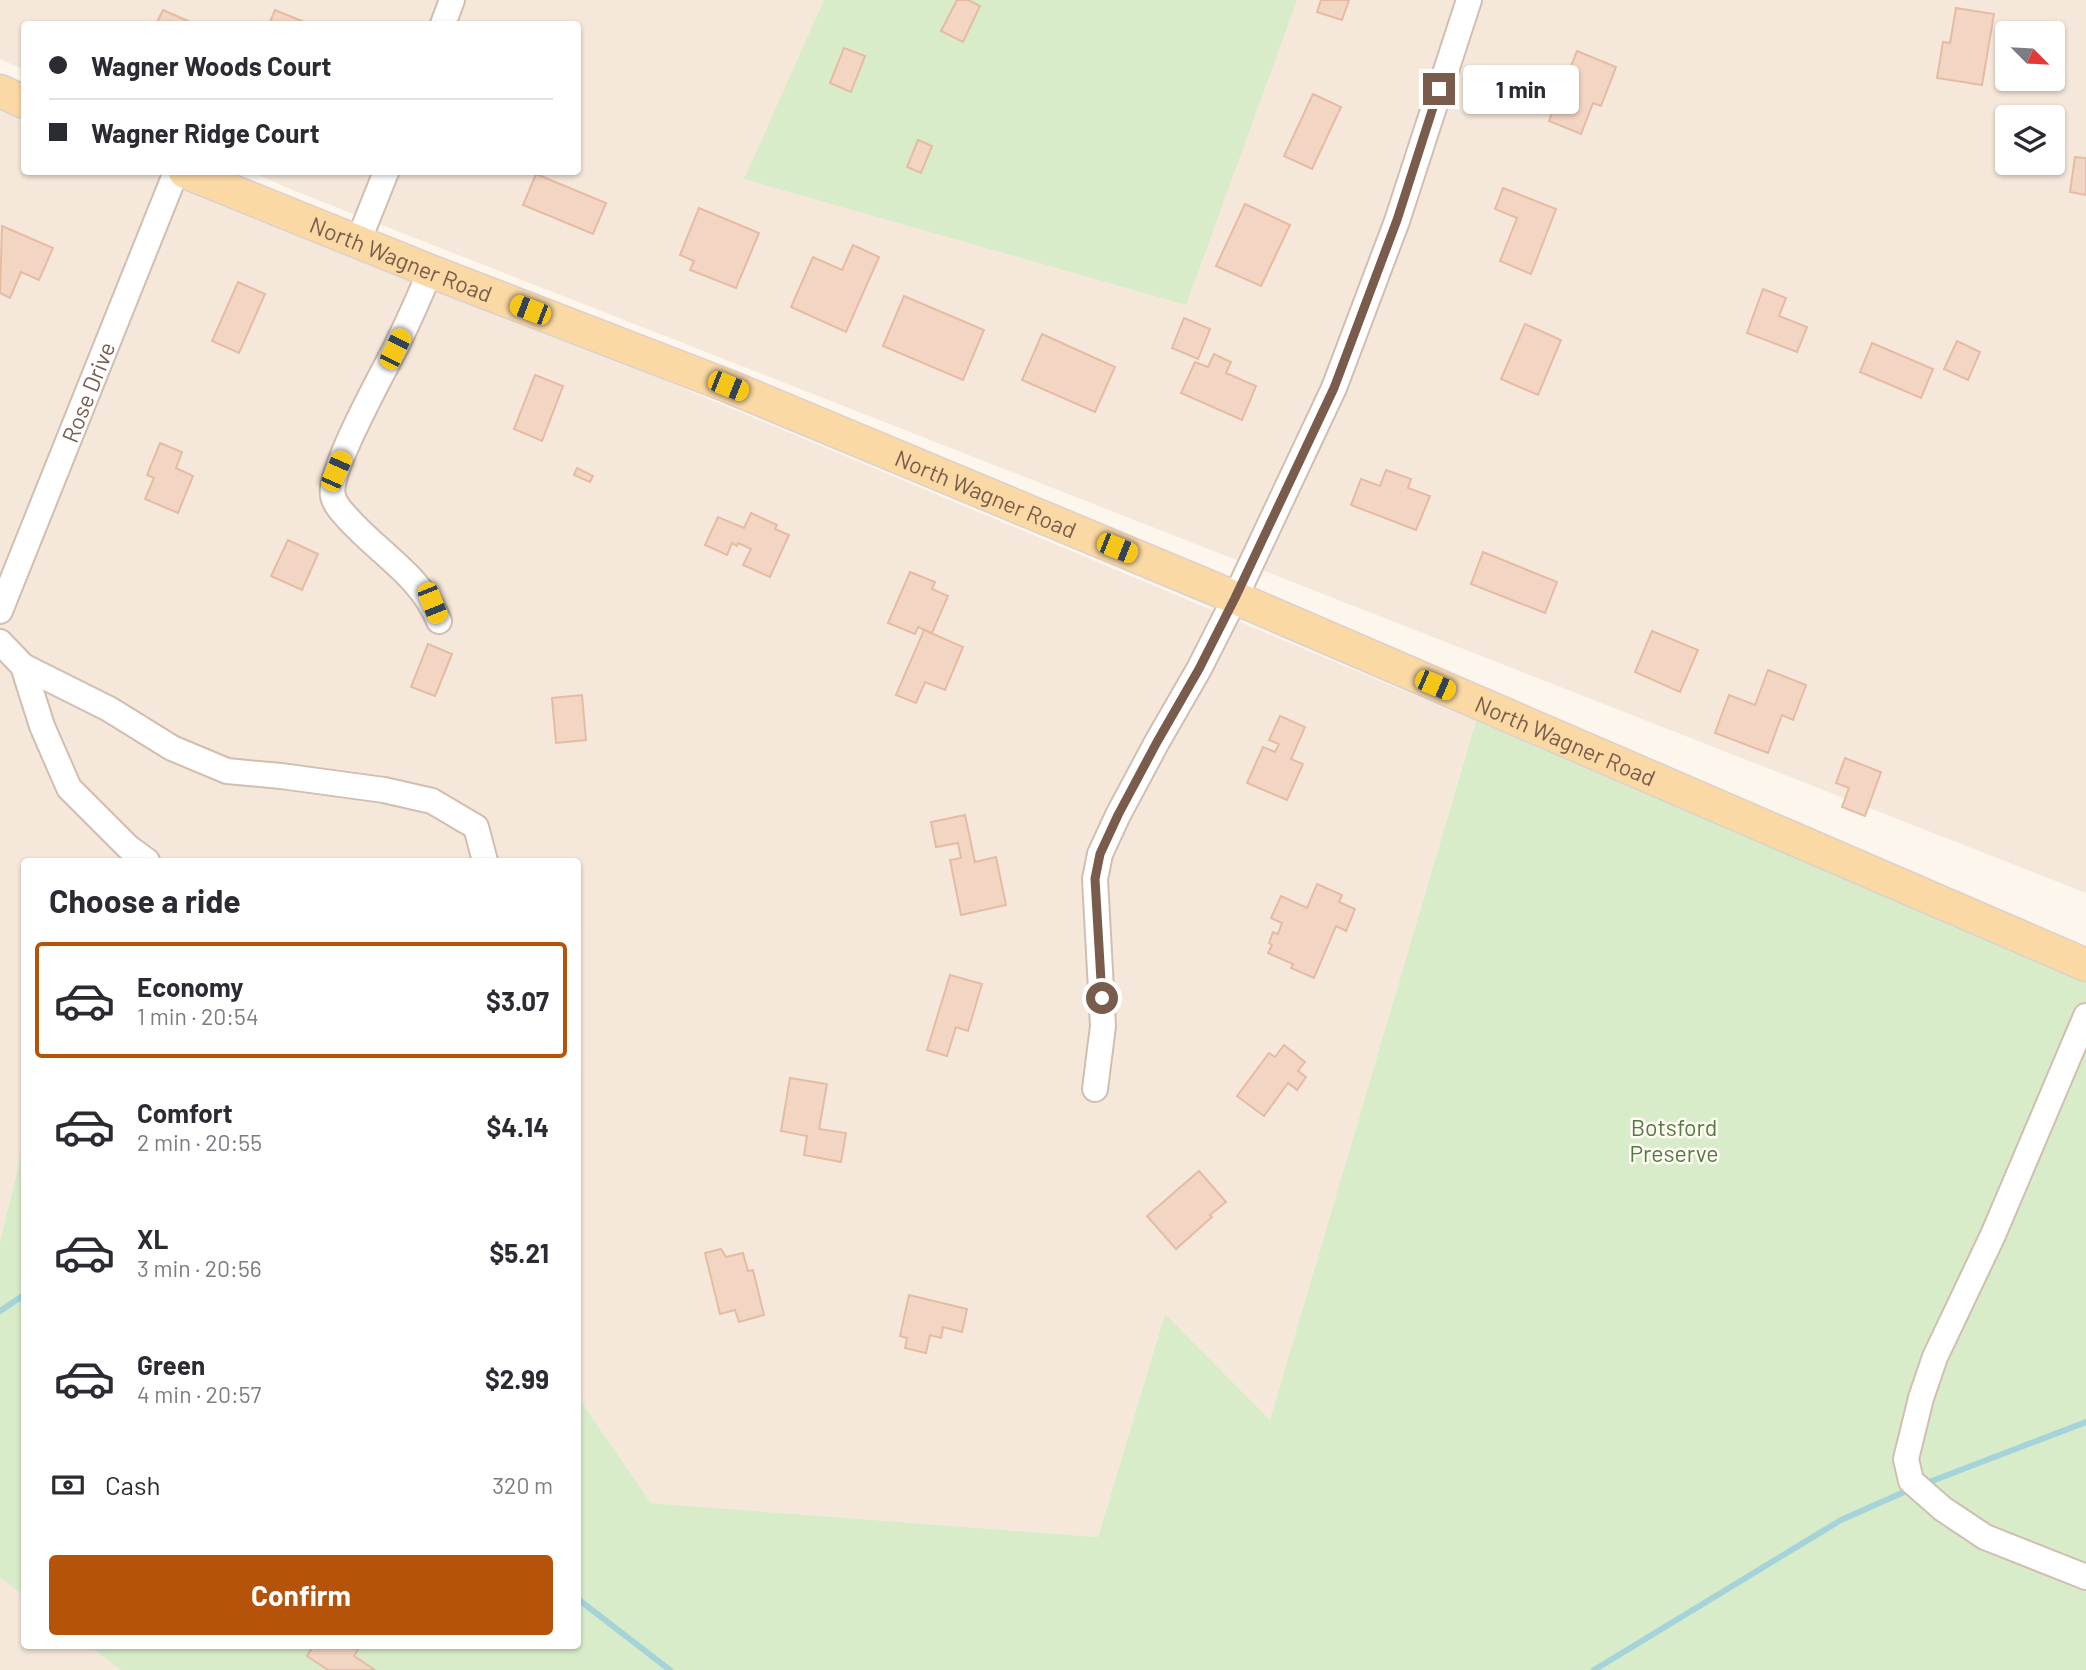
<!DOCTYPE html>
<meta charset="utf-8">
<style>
:root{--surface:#fff;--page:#f2f2f3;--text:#2b2b33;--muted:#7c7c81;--line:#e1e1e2;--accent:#b45309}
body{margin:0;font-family:Barlow,sans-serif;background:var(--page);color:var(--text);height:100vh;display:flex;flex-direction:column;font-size:26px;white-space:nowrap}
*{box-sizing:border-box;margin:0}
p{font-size:23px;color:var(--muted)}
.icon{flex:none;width:38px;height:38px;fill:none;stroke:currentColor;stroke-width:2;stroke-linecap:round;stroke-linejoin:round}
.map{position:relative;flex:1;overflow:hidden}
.sheet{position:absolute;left:21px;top:858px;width:560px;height:791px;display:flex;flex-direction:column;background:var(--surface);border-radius:7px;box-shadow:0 2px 5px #0004}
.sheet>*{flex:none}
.top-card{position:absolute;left:21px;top:21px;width:560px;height:154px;border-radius:7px;box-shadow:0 2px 5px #0004;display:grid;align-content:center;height:154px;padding:0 28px;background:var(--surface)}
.needle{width:46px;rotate:114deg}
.fabs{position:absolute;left:1995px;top:21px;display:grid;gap:14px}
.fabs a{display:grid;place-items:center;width:70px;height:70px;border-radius:7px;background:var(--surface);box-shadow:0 2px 5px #0004;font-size:35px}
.end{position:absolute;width:32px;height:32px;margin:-16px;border:9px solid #7a5c4d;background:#fff;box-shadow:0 0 0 4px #fff}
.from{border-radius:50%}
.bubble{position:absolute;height:49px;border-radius:7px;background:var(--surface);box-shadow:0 2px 5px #0004;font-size:23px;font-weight:700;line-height:49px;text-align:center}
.car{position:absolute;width:21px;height:42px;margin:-21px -10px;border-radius:9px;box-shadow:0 0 5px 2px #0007;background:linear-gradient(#f5c518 24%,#345 0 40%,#f5c518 0 76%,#345 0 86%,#f5c518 0)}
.top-card b{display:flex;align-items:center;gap:24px;height:66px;font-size:26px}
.top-card b+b{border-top:2px solid var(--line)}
.top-card i{width:18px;height:18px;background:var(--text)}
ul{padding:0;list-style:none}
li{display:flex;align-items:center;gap:21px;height:116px;margin:0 14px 10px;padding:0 14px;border:4px solid transparent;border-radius:7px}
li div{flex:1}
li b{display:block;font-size:26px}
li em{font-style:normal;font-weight:700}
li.active{border-color:var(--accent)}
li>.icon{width:63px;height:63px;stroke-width:1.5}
h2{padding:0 28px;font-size:32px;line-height:84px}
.pay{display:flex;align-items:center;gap:18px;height:77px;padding:0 28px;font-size:26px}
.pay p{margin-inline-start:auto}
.cta{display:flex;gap:14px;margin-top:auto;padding:14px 28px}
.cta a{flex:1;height:80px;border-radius:7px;background:var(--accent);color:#fff;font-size:28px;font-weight:700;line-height:80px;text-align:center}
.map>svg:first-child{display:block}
.residential{fill:#f5e8da;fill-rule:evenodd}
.green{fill:#d8ecc9}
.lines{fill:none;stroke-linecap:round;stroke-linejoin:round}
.stream{stroke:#a5d3da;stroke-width:6}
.building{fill:#f3d5c3;stroke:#e6bba3;stroke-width:2}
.minor-casing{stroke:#d1beb0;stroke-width:28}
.major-casing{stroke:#dad1cd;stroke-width:35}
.minor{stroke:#fff;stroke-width:24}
.major{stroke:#fbd9a5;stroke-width:32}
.route{stroke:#7a5c4d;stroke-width:9}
.labels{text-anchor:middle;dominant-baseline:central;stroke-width:5;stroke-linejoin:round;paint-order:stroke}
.street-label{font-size:23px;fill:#7a5c4d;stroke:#fffaf3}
.park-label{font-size:23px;fill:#537a41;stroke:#fffaf3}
</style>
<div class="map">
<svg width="2086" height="1670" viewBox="0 0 2086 1670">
<rect width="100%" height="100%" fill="#fdf6ec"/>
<g class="residential">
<path d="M0,0H2086V893L295,191L252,172H578V24H24V70L0,59ZM2007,33H2053V79H2007ZM2007,117H2053V163H2007Z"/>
<path d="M0,101L24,111V172H169L1476,721L1270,1421L1165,1315L1098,1537L651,1503L578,1397V861H24V1143L0,1241Z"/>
<path d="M24,1516V1645H474L497,1670H0V1518Z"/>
</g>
<g class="green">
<path d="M824,0H1297L1186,305L744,179Z"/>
<path d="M1476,721L2086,981V1670H121L88,1645H578V1397L651,1503L1098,1537L1165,1314L1270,1420Z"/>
<path d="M24,1143V1596L0,1577V1241Z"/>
</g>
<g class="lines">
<g class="stream">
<path d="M0,1311L24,1295"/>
<path d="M1924,1484L2086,1422"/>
<path d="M578,1599L670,1670"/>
<path d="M1594,1670L1841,1520L1911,1489"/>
</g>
</g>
<g class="building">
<path d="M957,0H968L980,6L963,42L941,31Z"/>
<path d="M1321,0H1349L1342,20L1317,12Z"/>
<path d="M1956,8L1994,14L1982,85L1937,78L1943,42L1950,43Z"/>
<path d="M163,10L195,24H156Z"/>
<path d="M275,10L309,24H269Z"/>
<path d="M844,48L865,56L851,92L830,83Z"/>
<path d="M1577,51L1616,67L1601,106L1593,103L1581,134L1549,121Z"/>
<path d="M1313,94L1341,107L1312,169L1284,156Z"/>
<path d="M918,140L932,146L921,173L907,167Z"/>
<path d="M2075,157L2086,158V195L2070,192Z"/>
<path d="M536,174L606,203L593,234L523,205Z"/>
<path d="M1503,188L1556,209L1531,274L1500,261L1517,218L1495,209Z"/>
<path d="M1245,204L1290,225L1261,286L1216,266Z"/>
<path d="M699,208L759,233L736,288L690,270L694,261L680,255Z"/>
<path d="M2,226L53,248L39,280L21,272L10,298L0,293Z"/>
<path d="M853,245L879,257L846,332L791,307L813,257L842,270Z"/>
<path d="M238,282L265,294L239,353L212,341Z"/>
<path d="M1763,289L1786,298L1779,316L1807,327L1797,352L1747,333Z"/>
<path d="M904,296L984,330L963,380L883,346Z"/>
<path d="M1184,318L1210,329L1198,359L1172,348Z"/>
<path d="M1525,324L1561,340L1538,395L1501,379Z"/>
<path d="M1042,334L1115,367L1095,412L1022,380Z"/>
<path d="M1957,341L1980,352L1968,380L1944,369Z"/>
<path d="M1872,343L1933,369L1921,398L1860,372Z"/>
<path d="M1214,354L1231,362L1226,373L1256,386L1242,420L1181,393L1195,362L1208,367Z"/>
<path d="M535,375L563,386L542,441L514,429Z"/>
<path d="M160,443L182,452L176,468L193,476L178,513L145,499L154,478L147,475Z"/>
<path d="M577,468L593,476L590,482L574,475Z"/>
<path d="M1386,470L1411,479L1408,488L1430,496L1416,530L1351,505L1361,479L1380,486Z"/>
<path d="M751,513L777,525L775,529L789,535L770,577L743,565L751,549L738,543L737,546L732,543L727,555L705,545L718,517L744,528Z"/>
<path d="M288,540L318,554L302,590L271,576Z"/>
<path d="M1483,552L1557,582L1545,613L1471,584Z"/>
<path d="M910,572L935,582L932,589L948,596L932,633L918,627L915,634L888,623Z"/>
<path d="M924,630L963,647L945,690L925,682L916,703L896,695Z"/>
<path d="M1652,631L1698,650L1680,692L1635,672Z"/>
<path d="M428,644L452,654L435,696L411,687Z"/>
<path d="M1768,670L1806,685L1793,720L1782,715L1768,753L1715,733L1729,695L1755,705Z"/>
<path d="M582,695L586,740L556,743L552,698Z"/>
<path d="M1280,716L1305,727L1291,759L1303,764L1287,800L1247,783L1263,747L1275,752L1279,744L1269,740Z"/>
<path d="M1845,758L1881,772L1865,816L1842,807L1849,788L1836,783Z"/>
<path d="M965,815L975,862L996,857L1006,905L961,915L950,860L961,858L958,843L936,847L931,822Z"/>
<path d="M1317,884L1342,895L1339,902L1355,909L1346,931L1336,926L1314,978L1291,968L1293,964L1268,953L1272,945L1269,943L1273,932L1278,934L1282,923L1271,918L1281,896L1307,908Z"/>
<path d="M950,975L982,984L968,1031L956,1027L947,1056L927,1050Z"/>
<path d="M1284,1045L1305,1062L1298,1071L1306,1077L1297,1090L1288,1083L1264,1116L1237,1096L1269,1053L1275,1057Z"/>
<path d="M790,1078L827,1084L819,1129L846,1133L841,1162L804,1155L807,1136L781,1131Z"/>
<path d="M1199,1171L1226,1202L1210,1215L1212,1217L1176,1249L1147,1216Z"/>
<path d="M721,1249L726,1257L743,1253L748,1271L753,1270L764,1315L739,1322L735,1310L720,1314L705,1253Z"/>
<path d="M909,1295L967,1309L962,1332L943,1327L941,1338L930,1335L926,1353L905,1348L907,1338L900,1336Z"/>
<path d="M314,1645H361L354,1656L375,1670H328L307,1656Z"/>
</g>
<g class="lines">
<defs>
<g id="minor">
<path d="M443,24L452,0"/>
<path d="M358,242L386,172"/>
<path d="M430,271C420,296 409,320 397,345C384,371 327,472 333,496C334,502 340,510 344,514C375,551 421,575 439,621"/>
<path id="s1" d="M0,611L176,172"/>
<path d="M0,642L23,666L42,726L69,788L128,847L147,861"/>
<path d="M23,666L109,709L172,748L227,771L281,776L384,790L432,801L476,827L485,861"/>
<path d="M2086,1016L1993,1235L1935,1357L1921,1398L1906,1459L1911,1481L1943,1509L1985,1537L2086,1577"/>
<path d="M1095,1089L1103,1026L1095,879L1100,854L1118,815L1157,742L1199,669L1235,598L1334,388L1397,221L1469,0"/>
</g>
<g id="major">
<path d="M0,91L24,102"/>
<path id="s2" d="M185,172L430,271L728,386L1217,590L2086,965"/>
</g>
</defs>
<use href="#minor" class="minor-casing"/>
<use href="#major" class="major-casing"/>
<use href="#minor" class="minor"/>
<use href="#major" class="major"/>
</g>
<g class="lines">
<path class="route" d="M1102,998L1095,879L1100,854L1118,815L1157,742L1199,669L1235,598L1334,388L1397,220L1439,89"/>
</g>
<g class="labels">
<g class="street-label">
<text stroke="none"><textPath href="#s2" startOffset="233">North Wagner Road</textPath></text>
<text stroke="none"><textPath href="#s1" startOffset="236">Rose Drive</textPath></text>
<text stroke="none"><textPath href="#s2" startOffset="863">North Wagner Road</textPath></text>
<text stroke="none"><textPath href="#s2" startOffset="1493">North Wagner Road</textPath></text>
</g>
<g class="park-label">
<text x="1674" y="1127">Botsford<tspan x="1674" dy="26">Preserve</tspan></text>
</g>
</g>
</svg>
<div class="fabs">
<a><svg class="needle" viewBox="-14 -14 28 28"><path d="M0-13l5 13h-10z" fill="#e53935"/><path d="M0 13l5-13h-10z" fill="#7c7c81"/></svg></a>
<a><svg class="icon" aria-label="layers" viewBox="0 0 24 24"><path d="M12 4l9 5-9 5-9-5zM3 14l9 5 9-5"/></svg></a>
</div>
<i class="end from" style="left:1102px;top:998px"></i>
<i class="end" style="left:1439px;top:89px"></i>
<div class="bubble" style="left:1463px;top:65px;width:116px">1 min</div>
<i class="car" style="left:530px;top:310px;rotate:291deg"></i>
<i class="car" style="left:395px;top:349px;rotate:26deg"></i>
<i class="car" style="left:728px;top:386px;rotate:112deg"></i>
<i class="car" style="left:336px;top:471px;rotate:24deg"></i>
<i class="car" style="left:1117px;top:548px;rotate:112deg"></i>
<i class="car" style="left:432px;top:603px;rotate:158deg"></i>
<i class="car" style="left:1435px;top:685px;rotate:113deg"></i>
<div class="top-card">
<b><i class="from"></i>Wagner Woods Court</b>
<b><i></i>Wagner Ridge Court</b>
</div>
<section class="sheet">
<h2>Choose a ride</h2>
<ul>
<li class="active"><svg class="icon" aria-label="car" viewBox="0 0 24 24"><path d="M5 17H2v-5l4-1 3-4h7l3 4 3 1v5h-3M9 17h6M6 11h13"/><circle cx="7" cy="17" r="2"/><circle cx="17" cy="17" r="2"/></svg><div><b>Economy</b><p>1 min · 20:54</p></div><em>$3.07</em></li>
<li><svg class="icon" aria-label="car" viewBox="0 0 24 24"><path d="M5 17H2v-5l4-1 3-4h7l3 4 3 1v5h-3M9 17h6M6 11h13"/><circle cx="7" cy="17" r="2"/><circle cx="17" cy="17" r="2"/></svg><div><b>Comfort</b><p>2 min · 20:55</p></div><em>$4.14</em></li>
<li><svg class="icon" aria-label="car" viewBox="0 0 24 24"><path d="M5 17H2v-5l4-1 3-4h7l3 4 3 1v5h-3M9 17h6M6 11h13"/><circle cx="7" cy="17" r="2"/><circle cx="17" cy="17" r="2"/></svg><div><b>XL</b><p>3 min · 20:56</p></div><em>$5.21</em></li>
<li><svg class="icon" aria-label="car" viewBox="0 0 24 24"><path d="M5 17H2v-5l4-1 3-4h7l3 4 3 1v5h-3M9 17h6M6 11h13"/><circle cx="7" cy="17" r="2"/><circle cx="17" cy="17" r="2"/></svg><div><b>Green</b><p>4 min · 20:57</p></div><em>$2.99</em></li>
</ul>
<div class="pay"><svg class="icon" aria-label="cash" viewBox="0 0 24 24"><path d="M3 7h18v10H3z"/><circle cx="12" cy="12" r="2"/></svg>Cash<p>320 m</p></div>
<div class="cta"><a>Confirm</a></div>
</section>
</div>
